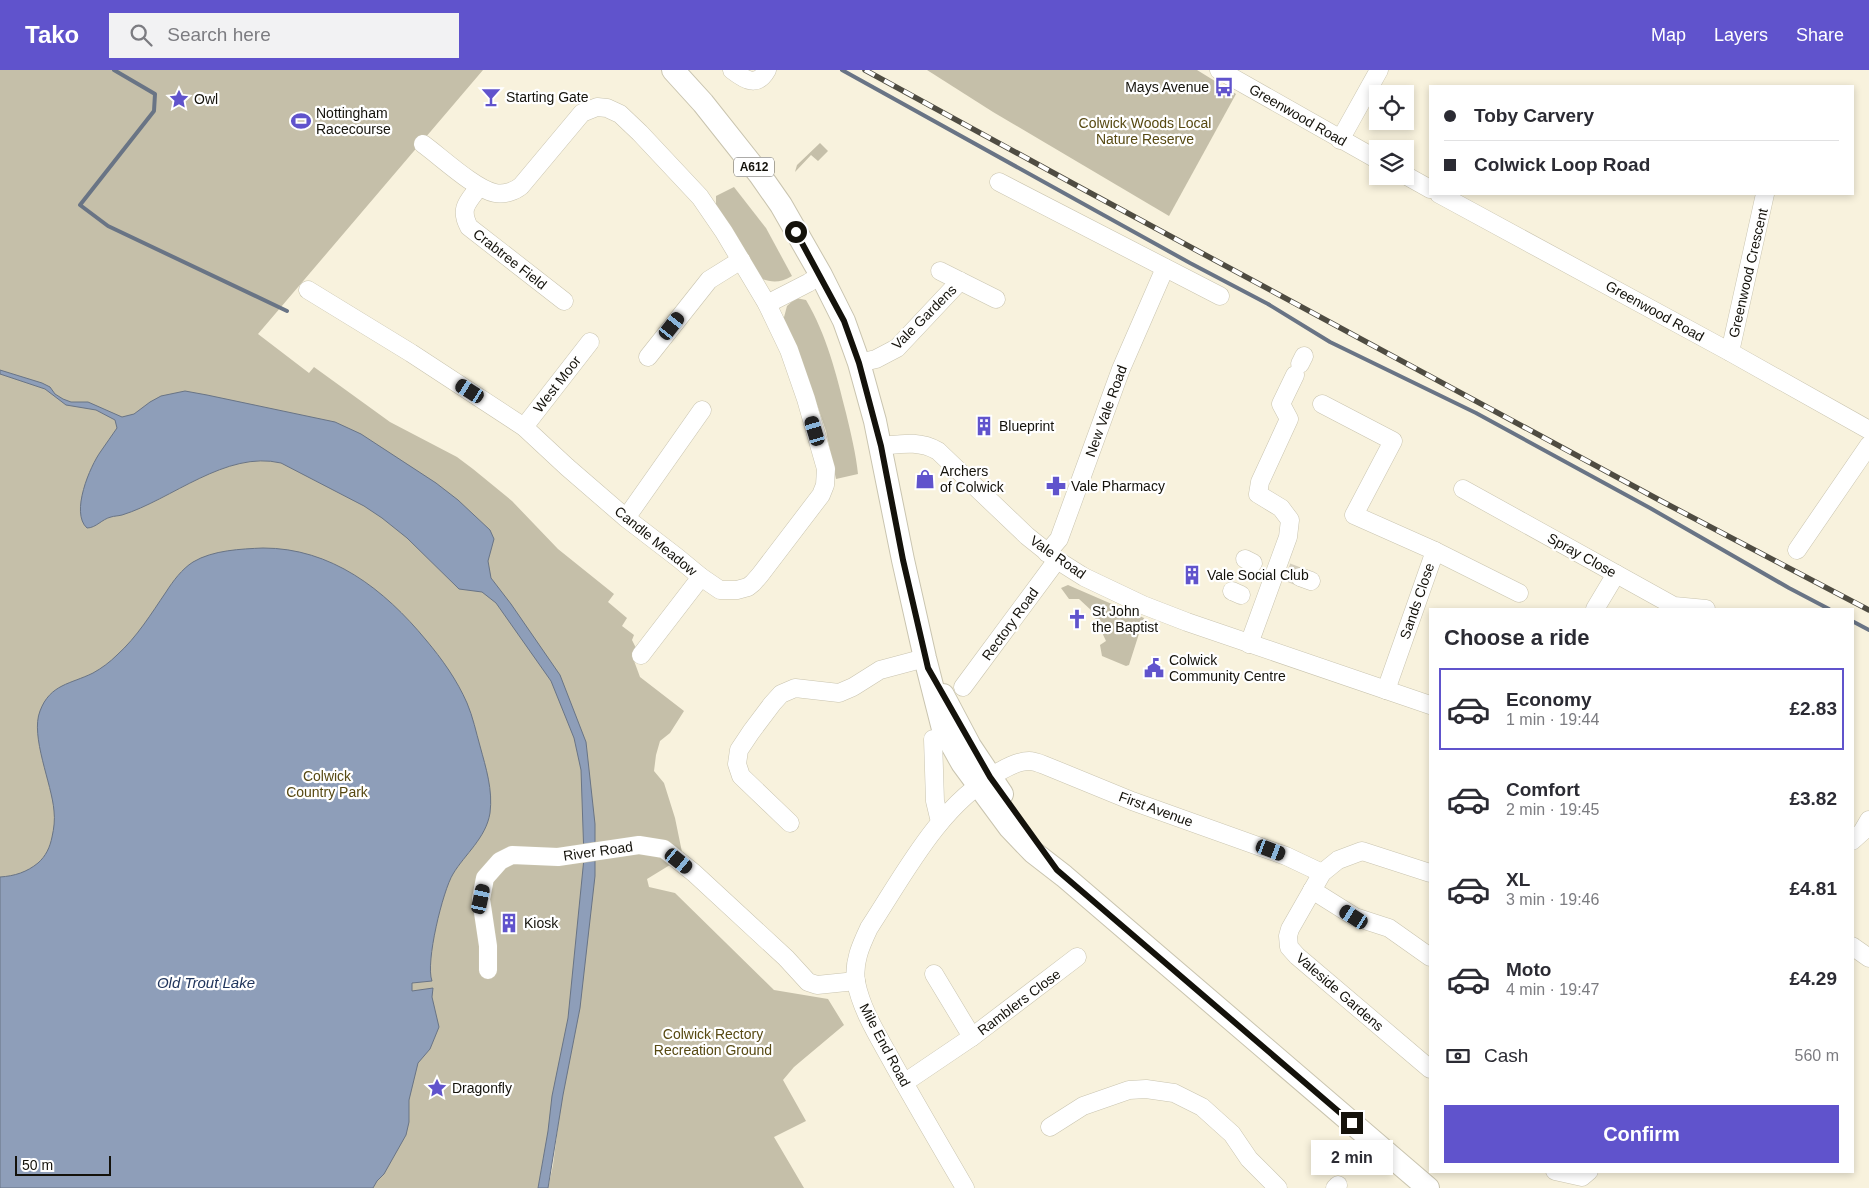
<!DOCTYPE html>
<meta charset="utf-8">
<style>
:root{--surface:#fff;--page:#f2f2f3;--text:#2b2b33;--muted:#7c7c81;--line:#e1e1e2;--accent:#6053cc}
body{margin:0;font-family:Arial,sans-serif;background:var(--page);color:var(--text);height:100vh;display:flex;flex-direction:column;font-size:19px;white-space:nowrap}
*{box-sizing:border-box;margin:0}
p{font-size:16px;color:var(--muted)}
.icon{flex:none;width:28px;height:28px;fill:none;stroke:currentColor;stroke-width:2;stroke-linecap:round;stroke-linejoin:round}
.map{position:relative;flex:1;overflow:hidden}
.details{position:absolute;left:1429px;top:538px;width:425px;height:565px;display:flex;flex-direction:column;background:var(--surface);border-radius:0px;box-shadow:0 2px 8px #0003}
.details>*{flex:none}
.hud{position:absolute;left:1429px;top:15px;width:425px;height:110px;border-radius:0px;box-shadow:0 2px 8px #0003;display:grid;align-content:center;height:110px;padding:0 15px;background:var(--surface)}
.fabs{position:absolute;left:1369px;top:15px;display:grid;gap:10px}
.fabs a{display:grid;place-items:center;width:45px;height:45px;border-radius:0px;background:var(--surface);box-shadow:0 2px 8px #0003;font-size:25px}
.scale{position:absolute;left:15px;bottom:12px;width:96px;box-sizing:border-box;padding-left:5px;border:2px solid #14120b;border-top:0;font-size:14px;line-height:18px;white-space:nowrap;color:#14120b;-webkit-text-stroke:4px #fff;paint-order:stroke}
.end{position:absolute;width:22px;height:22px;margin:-11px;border:6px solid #14120b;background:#fff;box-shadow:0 0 0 2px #fff}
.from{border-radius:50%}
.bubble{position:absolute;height:35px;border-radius:0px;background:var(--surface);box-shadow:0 2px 8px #0003;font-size:16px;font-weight:600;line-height:35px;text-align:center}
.car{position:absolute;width:15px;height:30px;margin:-15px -8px;border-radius:6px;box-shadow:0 0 4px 1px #0007;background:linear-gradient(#222 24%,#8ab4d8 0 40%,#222 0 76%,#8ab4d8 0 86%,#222 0)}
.hud b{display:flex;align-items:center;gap:18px;height:48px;font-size:19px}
.hud b+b{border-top:1px solid var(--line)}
.hud i{width:12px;height:12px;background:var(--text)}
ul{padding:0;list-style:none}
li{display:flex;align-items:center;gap:15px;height:82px;margin:0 10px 8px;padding:0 5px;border:2px solid transparent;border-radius:0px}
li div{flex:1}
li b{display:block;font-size:19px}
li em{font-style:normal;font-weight:600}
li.active{border-color:var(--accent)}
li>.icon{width:45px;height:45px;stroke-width:1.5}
h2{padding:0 15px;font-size:22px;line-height:60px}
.pay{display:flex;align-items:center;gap:12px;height:55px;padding:0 15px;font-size:19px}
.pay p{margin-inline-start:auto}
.cta{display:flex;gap:10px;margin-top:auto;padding:10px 15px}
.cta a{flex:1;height:58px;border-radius:0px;background:var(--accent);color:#fff;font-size:20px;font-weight:600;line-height:58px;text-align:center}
header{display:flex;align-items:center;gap:30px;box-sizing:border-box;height:70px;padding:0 25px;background:var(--accent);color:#fff}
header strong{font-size:24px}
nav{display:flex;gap:28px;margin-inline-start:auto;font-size:18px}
.search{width:350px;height:45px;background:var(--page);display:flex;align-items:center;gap:12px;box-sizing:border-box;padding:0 18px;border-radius:0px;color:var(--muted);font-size:19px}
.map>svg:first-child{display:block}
.green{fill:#c5bfa9}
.water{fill:#8e9eb9;stroke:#697485}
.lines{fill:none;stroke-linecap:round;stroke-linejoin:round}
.stream{stroke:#697485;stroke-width:4}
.minor-tunnel{stroke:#d6d0be;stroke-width:18;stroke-dasharray:18 9;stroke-linecap:butt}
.minor-casing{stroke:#c9c4af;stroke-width:19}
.major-casing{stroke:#c9c4af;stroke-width:24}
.minor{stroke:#fff;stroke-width:18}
.major{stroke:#fff;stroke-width:22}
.rail-casing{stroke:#4f4c42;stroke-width:5.5}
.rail{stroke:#fff;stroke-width:4;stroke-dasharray:11;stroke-linecap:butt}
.route{stroke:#14120b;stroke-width:6}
.labels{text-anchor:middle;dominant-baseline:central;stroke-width:4.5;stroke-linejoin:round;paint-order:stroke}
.shield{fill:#fff;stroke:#5a5954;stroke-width:1}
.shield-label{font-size:12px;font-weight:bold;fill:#14120b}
.poi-label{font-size:14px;fill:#14120b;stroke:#fff;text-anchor:start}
.street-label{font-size:14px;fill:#14120b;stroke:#fff}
.park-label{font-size:14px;fill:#574912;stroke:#fff}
.water-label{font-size:15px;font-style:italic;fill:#20355c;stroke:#fff}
</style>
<header>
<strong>Tako</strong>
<div class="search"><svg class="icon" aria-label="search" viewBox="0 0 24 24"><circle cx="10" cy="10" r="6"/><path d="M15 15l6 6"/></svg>Search here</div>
<nav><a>Map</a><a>Layers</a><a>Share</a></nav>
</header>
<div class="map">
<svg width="1869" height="1118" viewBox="0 0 1869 1118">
<rect width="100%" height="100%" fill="#f8f2dd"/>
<g class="green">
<path d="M0,0H483L258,264L309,303L314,297L390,352L457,387L473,399L512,431L558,479L614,524L608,532L627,548L622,556L634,565L632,570L638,582L633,588L640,607L684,641L670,663L660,671L656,685L654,701L664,713L675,748L683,787L647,809L649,817L675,823L774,920L828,929L844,955L794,997L783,1010L806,1051L774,1067L804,1118H548L553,1095L560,1041L544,1085L538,1118H0Z"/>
<path d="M927,0H1197L1236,24L1169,146L993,42Z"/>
<path d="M820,73L828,81L818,91L811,85L795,102L797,95Z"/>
<path d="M734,117L766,158L792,206C780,213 772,213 759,208L716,137V126Z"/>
<path d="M796,228L806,230C827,266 836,303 846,343C851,364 856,384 858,404L836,409L826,361L812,320L783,251L787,236Z"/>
<path d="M1068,515L1144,548L1129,595L1126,596L1102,586L1100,575L1106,571L1092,541L1079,529H1069L1061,518Z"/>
</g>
<g class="water">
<path d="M0,300L42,313L50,317L55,324L63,329L71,332H88L122,347L134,344L150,332L161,326L185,321L207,325L335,352L361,364L436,413L458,430L490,460L494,469L488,491L491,508L511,534L560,605L586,672L595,754V806L580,938L563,1025L548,1118H538L548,1061L552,1026L568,948L584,788L581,700L574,668L551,611L496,533L482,522L459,519L407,468L382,448L364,436L281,393C226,380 171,430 122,445C118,446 114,446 111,447C102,449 96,458 87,458C70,443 90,396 101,381C106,373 112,366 117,358L115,350L96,340L66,335L45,319L0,304Z"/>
<path d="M263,478C331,478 384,519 426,570C442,589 457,610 467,633C473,647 476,662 480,676C486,698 493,720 490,743C486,768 465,784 453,804C443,820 425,893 432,911L412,913V921L433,918L432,927L439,957L430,979L418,993L409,1030V1052L406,1065L384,1104L377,1111L373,1118H0V807C15,806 27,802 38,793C46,786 50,777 52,767C54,758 55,750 54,741C52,714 30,666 40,641C50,614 71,614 93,603C102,598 110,592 117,585C137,567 151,544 166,522C173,511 182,499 193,492C213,480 241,479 263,478Z"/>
</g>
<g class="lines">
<g class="stream">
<path d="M114,0L155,24L154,41L80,135L108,156L287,241"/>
<path d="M842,0L1190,193L1268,234L1330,272L1476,343L1650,438L1789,518L1829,539"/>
<path d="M1852,551L1869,560"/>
</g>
<path class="minor-tunnel" d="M1287,502L1300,507"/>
<defs>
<g id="minor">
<path d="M732,0C745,10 757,18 767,0"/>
<path d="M1219,0L1378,90"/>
<path d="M1340,70L1379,0"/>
<path d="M1405,105L1430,119"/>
<path d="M999,112L1220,226"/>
<path d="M479,117C468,132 459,138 469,157L564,231"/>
<path d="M1439,124L1730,282L1869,360"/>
<path d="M940,201L996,229"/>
<path d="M308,220L411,283L524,357L567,397L626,448L678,488L701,507L720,520H737L748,517L753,513L760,505L821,425L825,415L826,399L806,329L789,280L767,234L724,162L700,127L640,63L620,44L607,38L597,37L582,43L521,116C515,121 504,125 495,123C475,119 441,87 423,74"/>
<path d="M767,234L808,213L821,205"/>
<path d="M1730,282L1765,124"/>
<path d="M648,287L709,210L741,190"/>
<path d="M859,293L876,289L897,278L960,211"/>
<path d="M1300,294L1304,286"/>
<path d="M1322,334L1393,371L1354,445L1435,481L1386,620"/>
<path d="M524,357L590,272"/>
<path d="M881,376C901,374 919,370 938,381L1027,466L1057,490L1084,507L1143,535L1187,552L1430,635"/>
<path d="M1463,419L1674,536L1706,539"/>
<path d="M626,448L702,340"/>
<path d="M1797,480L1869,375"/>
<path d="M1435,481L1519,523"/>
<path d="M1047,483L1059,469L1121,299L1165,198"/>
<path d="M1245,489L1253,493"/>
<path d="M1300,507L1311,511"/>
<path d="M1232,521L1241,525"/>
<path d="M1595,539L1616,504"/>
<path d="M1249,574L1288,467L1290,450L1281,438L1258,424L1260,412L1289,349L1281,334L1295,305"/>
<path d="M641,585L701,507"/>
<path d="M963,617L1057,490"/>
<path d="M933,669L935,731L940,752"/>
<path d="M790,753L741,706L737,694L739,680L751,662L772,634L781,624L795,618L839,623L853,617L880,600L925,588"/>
<path d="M1852,771L1862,762L1869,750"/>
<path d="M1430,803L1362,781L1338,790L1322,803L1290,859L1288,866L1289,877L1297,886L1430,999"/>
<path d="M1312,820L1355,847L1389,858L1430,887"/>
<path d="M1852,876L1869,888"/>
<path d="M488,900V876L481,829L485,808L500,791L512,785L558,787L639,775L664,779L694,803L786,888L808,912L817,915L856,911"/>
<path d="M934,904L972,967"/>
<path d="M904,1013L972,967L1077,887"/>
<path d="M1050,1057L1083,1036L1129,1020L1146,1019L1174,1023L1202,1037L1232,1064L1249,1089L1278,1118"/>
<path d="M1555,1101L1582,1107L1589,1101"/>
<path d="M965,1118C941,1077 917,1036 894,995C880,969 862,942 856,912C853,892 861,875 869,858C905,803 939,736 997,703C1007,697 1018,691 1029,691C1034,691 1039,693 1044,695L1132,731L1286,786L1322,803"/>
<path d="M1335,1118L1338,1115"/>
</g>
<g id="major">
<path d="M673,0L703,33L760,105L781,135L821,205L844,251L859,293L875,351L903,490L925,588L943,659L962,693L1010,758L1033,782L1064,806L1428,1118"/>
<path d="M943,625L970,676L1002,724"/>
</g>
</defs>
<use href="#minor" class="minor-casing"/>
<use href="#major" class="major-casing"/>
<use href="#minor" class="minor"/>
<use href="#major" class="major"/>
<defs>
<path id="rail" d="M865,0L1083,119L1663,432L1869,540"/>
</defs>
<use href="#rail" class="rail-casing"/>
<use href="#rail" class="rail"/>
</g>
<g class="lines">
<path class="route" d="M796,162L844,251L859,293L881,376L903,490L928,598L990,707L1057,800L1352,1053"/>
</g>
<defs>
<symbol id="bus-bare" viewBox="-9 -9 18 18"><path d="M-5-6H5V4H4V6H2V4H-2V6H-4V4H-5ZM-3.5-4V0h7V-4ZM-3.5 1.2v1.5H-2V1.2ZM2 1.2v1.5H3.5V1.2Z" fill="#6053cc" stroke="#fff" stroke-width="2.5" paint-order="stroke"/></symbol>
<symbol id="bar-bare" viewBox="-9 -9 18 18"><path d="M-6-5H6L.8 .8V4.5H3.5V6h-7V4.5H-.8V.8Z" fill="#6053cc" stroke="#fff" stroke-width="2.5" paint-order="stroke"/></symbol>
<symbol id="sight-bare" viewBox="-9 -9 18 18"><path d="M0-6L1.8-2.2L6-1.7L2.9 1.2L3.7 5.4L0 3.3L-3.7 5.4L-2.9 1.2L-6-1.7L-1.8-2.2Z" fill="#6053cc" stroke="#fff" stroke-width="2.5" paint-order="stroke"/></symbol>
<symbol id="stadium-bare" viewBox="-9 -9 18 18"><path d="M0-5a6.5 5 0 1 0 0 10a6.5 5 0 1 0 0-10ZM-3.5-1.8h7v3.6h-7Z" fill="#6053cc" stroke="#fff" stroke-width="2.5" paint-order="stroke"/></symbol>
<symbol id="building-bare" viewBox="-9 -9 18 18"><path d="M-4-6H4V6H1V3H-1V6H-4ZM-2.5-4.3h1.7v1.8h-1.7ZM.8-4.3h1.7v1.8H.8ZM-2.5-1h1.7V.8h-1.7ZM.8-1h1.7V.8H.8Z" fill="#6053cc" stroke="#fff" stroke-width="2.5" paint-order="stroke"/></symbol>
<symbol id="shop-bare" viewBox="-9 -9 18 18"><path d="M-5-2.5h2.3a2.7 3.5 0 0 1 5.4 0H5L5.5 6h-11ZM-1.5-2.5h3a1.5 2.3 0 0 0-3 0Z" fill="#6053cc" stroke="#fff" stroke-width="2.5" paint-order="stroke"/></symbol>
<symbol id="pharmacy-bare" viewBox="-9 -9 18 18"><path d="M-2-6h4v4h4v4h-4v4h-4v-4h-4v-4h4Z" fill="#6053cc" stroke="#fff" stroke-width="2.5" paint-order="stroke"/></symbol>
<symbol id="church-bare" viewBox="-9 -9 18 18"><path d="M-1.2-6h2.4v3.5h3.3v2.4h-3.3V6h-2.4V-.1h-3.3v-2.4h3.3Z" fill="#6053cc" stroke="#fff" stroke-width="2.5" paint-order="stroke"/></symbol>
<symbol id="civic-bare" viewBox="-9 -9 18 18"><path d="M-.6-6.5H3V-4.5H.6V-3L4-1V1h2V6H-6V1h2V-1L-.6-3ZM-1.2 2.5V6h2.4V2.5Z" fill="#6053cc" stroke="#fff" stroke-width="2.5" paint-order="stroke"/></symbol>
</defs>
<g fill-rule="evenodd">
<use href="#bus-bare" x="1210" y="3" width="28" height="28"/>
<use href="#bar-bare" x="477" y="13" width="28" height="28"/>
<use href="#sight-bare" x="165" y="15" width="28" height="28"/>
<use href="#stadium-bare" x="287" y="37" width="28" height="28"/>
<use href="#building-bare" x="970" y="342" width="28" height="28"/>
<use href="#shop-bare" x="911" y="395" width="28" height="28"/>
<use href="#pharmacy-bare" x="1042" y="402" width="28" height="28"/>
<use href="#building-bare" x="1178" y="491" width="28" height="28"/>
<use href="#church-bare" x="1063" y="535" width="28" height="28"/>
<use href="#civic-bare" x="1140" y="584" width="28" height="28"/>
<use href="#building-bare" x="495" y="839" width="28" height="28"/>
<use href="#sight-bare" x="423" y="1004" width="28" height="28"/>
</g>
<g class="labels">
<rect class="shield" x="734" y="87.5" width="40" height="19" rx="4"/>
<g class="shield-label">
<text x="754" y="97">A612</text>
</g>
<g class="poi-label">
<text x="1209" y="17" text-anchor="end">Mays Avenue</text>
<text x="506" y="27">Starting Gate</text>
<text x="194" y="29">Owl</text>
<text x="316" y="43">Nottingham<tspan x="316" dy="16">Racecourse</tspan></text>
<text x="999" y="356">Blueprint</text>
<text x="940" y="401">Archers<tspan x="940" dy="16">of Colwick</tspan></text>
<text x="1071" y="416">Vale Pharmacy</text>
<text x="1207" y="505">Vale Social Club</text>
<text x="1092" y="541">St John<tspan x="1092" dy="16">the Baptist</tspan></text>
<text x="1169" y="590">Colwick<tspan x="1169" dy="16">Community Centre</tspan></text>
<text x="524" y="853">Kiosk</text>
<text x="452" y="1018">Dragonfly</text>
</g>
<g class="street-label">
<text transform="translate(1298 45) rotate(30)">Greenwood Road</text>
<text transform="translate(510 189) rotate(38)">Crabtree Field</text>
<text transform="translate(1748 203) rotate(-77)">Greenwood Crescent</text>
<text transform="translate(1655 241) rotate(29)">Greenwood Road</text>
<text transform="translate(924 247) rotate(-45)">Vale Gardens</text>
<text transform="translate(557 314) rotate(-52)">West Moor</text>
<text transform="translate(1106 341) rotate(-70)">New Vale Road</text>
<text transform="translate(656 471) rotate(39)">Candle Meadow</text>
<text transform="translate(1582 485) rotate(29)">Spray Close</text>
<text transform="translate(1058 487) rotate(35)">Vale Road</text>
<text transform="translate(1417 531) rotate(-71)">Sands Close</text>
<text transform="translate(1010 554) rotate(-54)">Rectory Road</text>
<text transform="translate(1156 739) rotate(20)">First Avenue</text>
<text transform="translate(598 781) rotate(-8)">River Road</text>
<text transform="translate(1340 922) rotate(41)">Valeside Gardens</text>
<text transform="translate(1019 932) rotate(-37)">Ramblers Close</text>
<text transform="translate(885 975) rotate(62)">Mile End Road</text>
</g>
<g class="park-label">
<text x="1145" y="53">Colwick Woods Local<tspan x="1145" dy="16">Nature Reserve</tspan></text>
<text x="327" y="706">Colwick<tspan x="327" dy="16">Country Park</tspan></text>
<text x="713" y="964">Colwick Rectory<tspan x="713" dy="16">Recreation Ground</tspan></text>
</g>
<g class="water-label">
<text x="206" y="912">Old Trout Lake</text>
</g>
</g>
</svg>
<div class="fabs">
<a><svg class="icon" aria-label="locate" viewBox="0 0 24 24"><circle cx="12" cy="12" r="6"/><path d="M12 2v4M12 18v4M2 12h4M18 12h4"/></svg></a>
<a><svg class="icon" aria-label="layers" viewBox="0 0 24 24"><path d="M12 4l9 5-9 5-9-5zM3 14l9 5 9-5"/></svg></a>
</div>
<div class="scale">50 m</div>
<i class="end from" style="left:796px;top:162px"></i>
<i class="end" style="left:1352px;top:1053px"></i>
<div class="bubble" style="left:1311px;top:1070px;width:82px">2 min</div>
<i class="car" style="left:672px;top:256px;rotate:38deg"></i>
<i class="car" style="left:470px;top:321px;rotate:302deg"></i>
<i class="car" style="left:815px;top:361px;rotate:343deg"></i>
<i class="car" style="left:1271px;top:780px;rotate:111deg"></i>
<i class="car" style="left:679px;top:791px;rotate:129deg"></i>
<i class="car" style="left:481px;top:829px;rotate:12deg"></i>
<i class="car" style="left:1354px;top:847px;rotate:303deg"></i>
<div class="hud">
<b><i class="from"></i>Toby Carvery</b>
<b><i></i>Colwick Loop Road</b>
</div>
<section class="details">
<h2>Choose a ride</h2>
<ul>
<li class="active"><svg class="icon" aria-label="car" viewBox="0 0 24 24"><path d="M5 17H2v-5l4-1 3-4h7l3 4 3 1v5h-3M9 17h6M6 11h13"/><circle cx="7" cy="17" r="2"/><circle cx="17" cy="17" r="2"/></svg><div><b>Economy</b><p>1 min · 19:44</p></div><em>£2.83</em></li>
<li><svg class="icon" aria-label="car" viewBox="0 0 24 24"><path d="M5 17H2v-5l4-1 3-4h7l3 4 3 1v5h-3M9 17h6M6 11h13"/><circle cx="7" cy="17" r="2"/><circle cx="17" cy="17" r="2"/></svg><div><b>Comfort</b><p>2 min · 19:45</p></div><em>£3.82</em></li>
<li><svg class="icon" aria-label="car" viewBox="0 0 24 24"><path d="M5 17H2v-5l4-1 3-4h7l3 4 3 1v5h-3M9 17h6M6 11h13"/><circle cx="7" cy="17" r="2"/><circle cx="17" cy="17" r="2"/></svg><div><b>XL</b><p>3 min · 19:46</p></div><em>£4.81</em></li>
<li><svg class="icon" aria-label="car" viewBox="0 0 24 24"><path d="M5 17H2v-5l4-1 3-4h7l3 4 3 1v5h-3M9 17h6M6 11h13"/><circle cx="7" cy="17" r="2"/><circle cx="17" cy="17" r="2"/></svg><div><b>Moto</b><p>4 min · 19:47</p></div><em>£4.29</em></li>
</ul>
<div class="pay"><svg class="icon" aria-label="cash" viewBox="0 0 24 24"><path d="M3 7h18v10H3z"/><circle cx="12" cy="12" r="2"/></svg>Cash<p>560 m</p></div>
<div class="cta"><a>Confirm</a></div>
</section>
</div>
